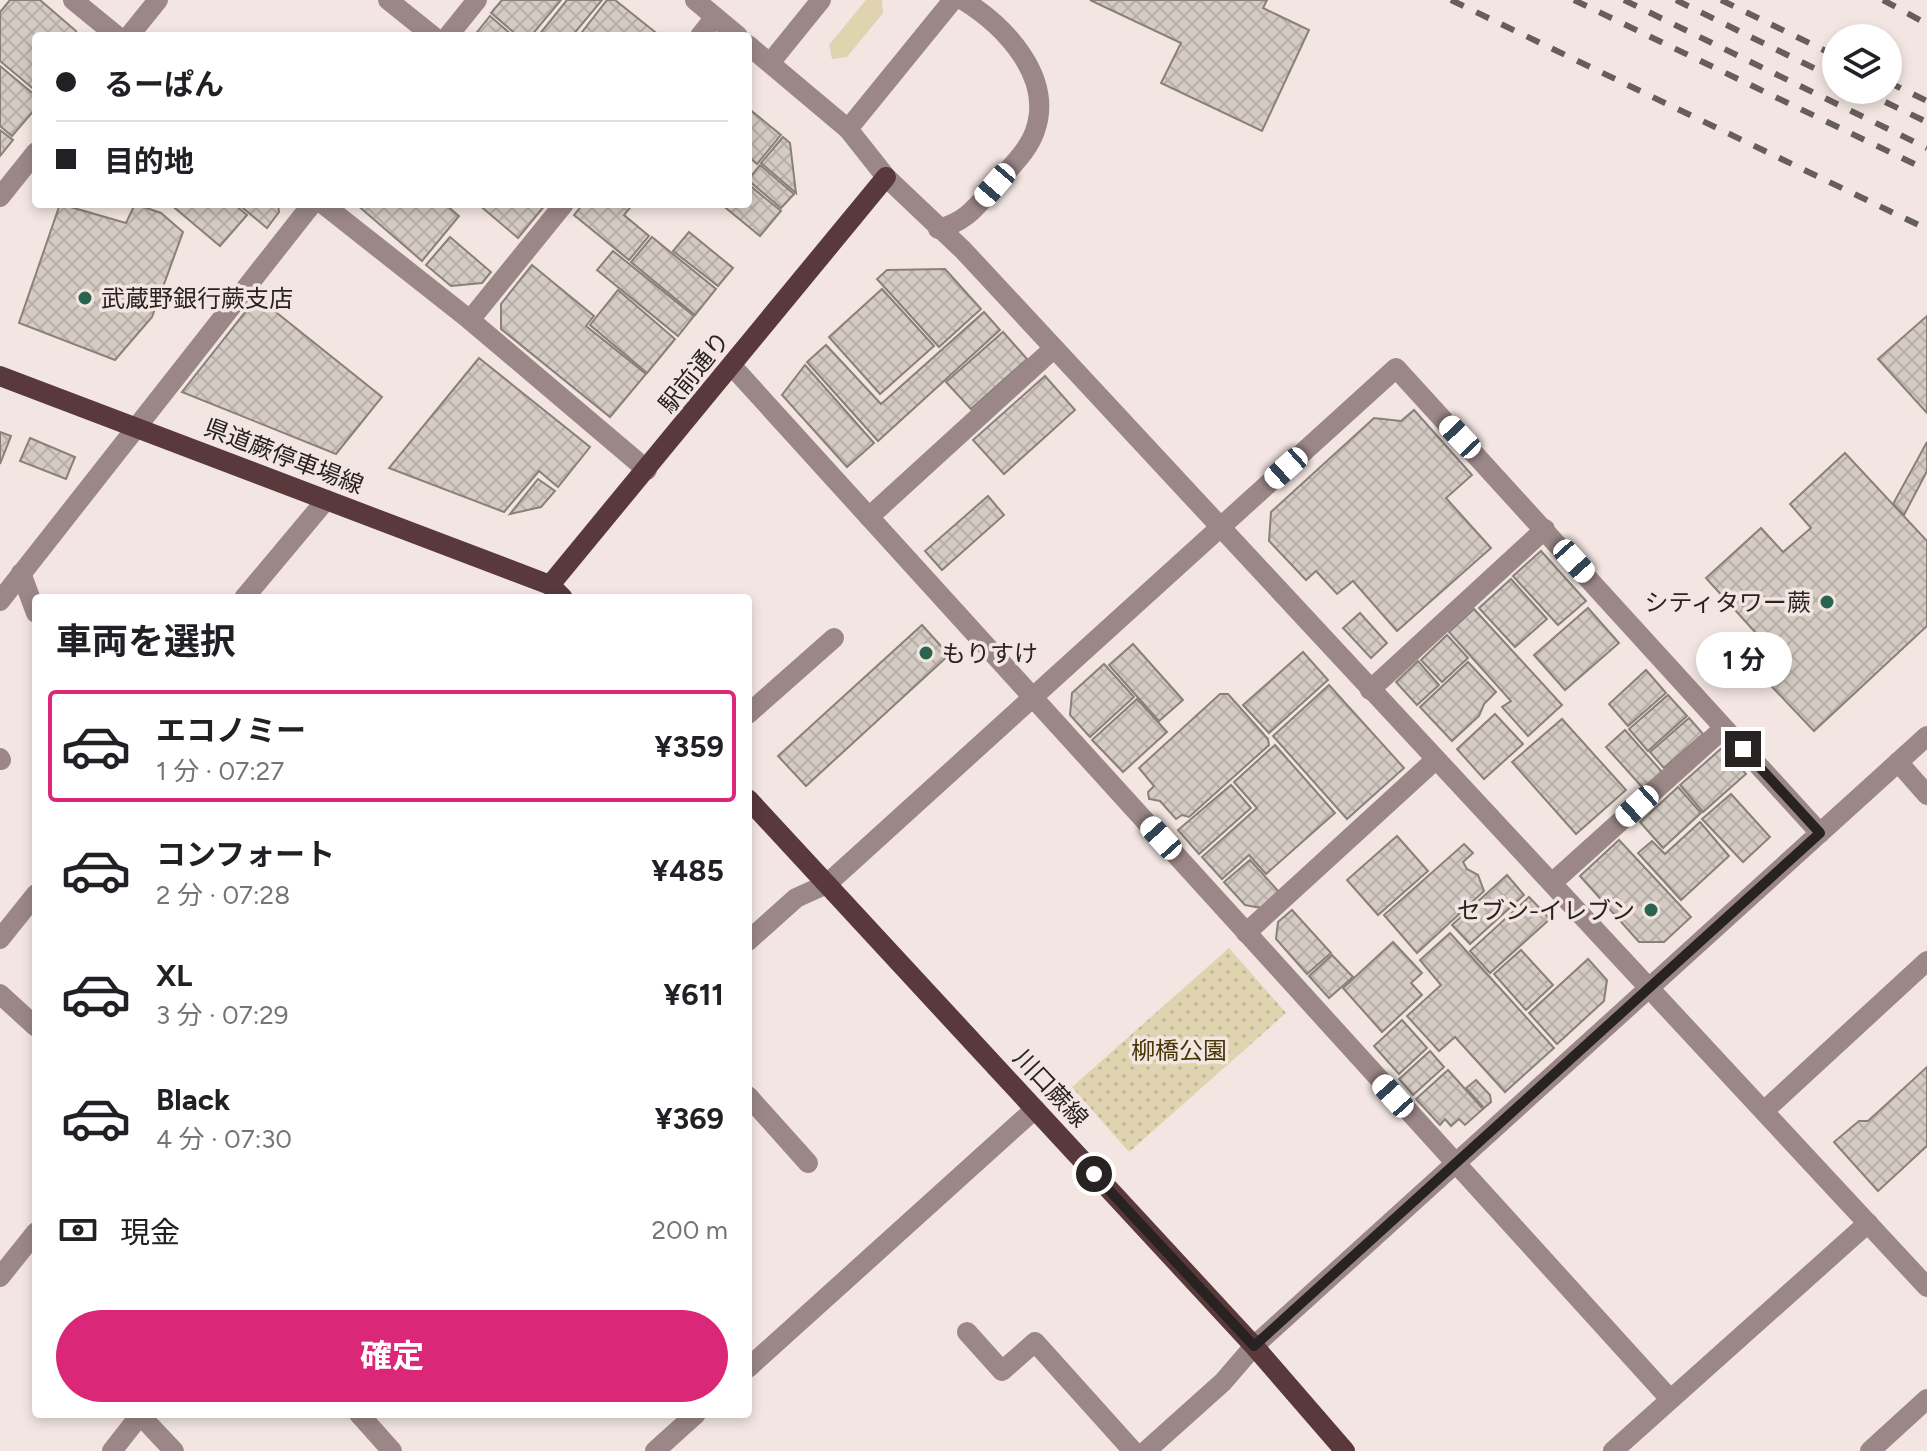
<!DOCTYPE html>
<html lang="ja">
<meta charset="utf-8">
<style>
:root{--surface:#fff;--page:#f2f2f2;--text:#202124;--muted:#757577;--line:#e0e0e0;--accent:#db2777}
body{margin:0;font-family:Figtree,"Noto Sans JP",sans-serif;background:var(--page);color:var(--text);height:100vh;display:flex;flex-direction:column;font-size:30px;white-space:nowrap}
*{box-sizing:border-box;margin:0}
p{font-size:26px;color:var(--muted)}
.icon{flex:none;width:44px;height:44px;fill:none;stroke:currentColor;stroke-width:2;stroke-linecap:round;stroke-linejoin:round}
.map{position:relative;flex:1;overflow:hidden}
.drawer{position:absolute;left:32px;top:594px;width:720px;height:824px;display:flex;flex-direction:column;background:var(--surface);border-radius:8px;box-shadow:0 4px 12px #0003}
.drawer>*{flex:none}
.banner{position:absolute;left:32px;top:32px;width:720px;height:176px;border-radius:8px;box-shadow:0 4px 12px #0003;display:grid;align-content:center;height:176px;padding:0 24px;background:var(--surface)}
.buttons{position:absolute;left:1822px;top:24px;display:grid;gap:16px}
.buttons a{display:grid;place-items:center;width:80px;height:80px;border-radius:50%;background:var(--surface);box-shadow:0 4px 12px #0003;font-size:40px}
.end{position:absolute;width:36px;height:36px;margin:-18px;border:10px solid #282322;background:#fff;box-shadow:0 0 0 4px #fff}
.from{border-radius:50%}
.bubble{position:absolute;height:56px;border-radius:28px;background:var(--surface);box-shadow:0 4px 12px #0003;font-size:26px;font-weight:700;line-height:56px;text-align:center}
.car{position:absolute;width:24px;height:48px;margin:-24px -12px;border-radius:10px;box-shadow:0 0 6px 2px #0007;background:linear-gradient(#fff 24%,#345 0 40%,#fff 0 76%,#345 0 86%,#fff 0)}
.banner b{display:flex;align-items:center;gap:28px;height:76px;font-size:30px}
.banner b+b{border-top:2px solid var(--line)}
.banner i{width:20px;height:20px;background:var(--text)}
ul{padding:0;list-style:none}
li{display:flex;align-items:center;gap:24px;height:112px;margin:0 16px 12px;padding:0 8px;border:4px solid transparent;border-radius:8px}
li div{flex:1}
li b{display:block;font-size:30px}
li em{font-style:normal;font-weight:700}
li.current{border-color:var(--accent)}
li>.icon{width:72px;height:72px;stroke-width:1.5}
h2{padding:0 24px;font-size:36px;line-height:96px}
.pay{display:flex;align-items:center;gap:20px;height:88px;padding:0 24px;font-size:30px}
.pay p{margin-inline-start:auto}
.action{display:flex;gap:16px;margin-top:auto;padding:16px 24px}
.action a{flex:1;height:92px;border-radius:48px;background:var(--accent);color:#fff;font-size:32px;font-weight:700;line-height:92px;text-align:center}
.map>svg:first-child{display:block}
.grass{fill:#e0d3b0}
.park{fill:url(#park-dots)}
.building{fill:url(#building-cross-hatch);stroke:#898179;stroke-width:2}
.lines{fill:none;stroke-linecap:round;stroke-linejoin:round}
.minor{stroke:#9b8788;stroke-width:20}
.major{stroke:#59393b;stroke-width:20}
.rail{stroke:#655e5c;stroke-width:6;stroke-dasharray:14 14;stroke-linecap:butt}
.route{stroke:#282322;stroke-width:10}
.poi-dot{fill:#28644f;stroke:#f3e6e2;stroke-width:3}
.labels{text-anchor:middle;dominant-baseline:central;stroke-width:7;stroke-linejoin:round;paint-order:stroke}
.poi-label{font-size:24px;fill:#282322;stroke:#f3e6e2;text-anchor:start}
.street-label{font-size:24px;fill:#282322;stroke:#f3e6e2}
.park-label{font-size:24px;fill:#473806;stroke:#f3e6e2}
</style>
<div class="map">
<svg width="1927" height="1451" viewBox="0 0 1927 1451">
<defs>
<pattern id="park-dots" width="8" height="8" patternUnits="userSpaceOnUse" patternTransform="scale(2)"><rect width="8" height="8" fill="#e0d3b0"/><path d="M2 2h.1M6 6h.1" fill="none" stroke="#c0b597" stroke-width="1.8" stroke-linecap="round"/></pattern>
<pattern id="building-cross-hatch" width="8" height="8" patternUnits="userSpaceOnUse" patternTransform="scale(2)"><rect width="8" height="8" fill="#d4cbc3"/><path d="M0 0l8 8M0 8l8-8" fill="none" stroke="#b6aea7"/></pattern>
</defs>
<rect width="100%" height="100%" fill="#f3e6e2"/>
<path class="grass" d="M866,0H882L883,13L847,57L832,59L829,45Z"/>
<path class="park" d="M1229,948L1286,1013L1129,1152L1072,1087Z"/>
<g class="building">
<path d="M10,0H40L76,31L77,36H36V91L0,61V12Z"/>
<path d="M502,0H561L531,36H518L491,13Z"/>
<path d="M567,0H602L572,36H538Z"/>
<path d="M607,0H615L660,36H579Z"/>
<path d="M1090,0H1267L1263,8L1309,30L1262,131L1161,83L1181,43Z"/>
<path d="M490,16L513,36H474Z"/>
<path d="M0,66L36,96V108L12,136L0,126Z"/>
<path d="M748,108L781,135L757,164L748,156Z"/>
<path d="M0,130L13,140L0,156Z"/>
<path d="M783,137L790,143L796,193L761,163Z"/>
<path d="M760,165L794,194L781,208L748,180Z"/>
<path d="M748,184L781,211L760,236L721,204H748Z"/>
<path d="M60,204L126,223L135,204L161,213L183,232L152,317L115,360L19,323Z"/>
<path d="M170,204H234L247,215L220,246Z"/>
<path d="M238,204H278L279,212L267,228Z"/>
<path d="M356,204H445L459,216L422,261Z"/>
<path d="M478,204H546L518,238Z"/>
<path d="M583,204H633L624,215L649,236L629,260L574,215Z"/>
<path d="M689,232L733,268L718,286L673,251Z"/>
<path d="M450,237L491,272L482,283L451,286L426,265Z"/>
<path d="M652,237L716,289L695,315L631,262Z"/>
<path d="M613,251L694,316L678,336L597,270Z"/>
<path d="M532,265L594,316L586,326L646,374L610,417L501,329V304Z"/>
<path d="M945,269L981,309L939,347L877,279L887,270Z"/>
<path d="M882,289L934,346L880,394L829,337Z"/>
<path d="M618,290L675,339L647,373L590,325Z"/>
<path d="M257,297L382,397L336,454L182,392Z"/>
<path d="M984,312L1000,330L878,441L807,362L826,345L881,404Z"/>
<path d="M1927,316V413L1878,359Z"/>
<path d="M1003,332L1027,359L971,409L946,382Z"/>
<path d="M479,358L590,447L558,487L539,471L504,512L389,468Z"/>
<path d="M805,365L874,443L847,467L782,395Z"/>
<path d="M1045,376L1075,410L1004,474L973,440Z"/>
<path d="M1414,410L1472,475L1446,498L1491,548L1397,631L1353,581L1337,594L1316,571L1306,580L1269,541L1271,512L1374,418L1401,421Z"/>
<path d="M0,432L11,436L0,464Z"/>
<path d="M30,438L75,457L66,479L20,461Z"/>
<path d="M1927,442V471L1904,515L1893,504Z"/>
<path d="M1845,453L1927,541V626L1814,731L1757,671L1775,654L1706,578L1761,528L1783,552L1811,528L1790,504Z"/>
<path d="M538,479L555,491L541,507L510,514Z"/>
<path d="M988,496L1004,515L942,570L925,551Z"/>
<path d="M1541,551L1586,601L1558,625L1513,576Z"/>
<path d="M1511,579L1547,619L1515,647L1479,608Z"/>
<path d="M1588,608L1619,643L1565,690L1534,655Z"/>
<path d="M1474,609L1562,705L1528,736L1502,707L1511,701L1449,632Z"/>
<path d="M1360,613L1387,643L1371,658L1343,628Z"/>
<path d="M922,625L949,655L806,786L778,756Z"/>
<path d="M1447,635L1468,658L1442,682L1421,660Z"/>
<path d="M1133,644L1183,700L1159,721L1109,665Z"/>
<path d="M1303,652L1328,680L1269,733L1243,705Z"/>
<path d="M1418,661L1439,685L1417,705L1396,682Z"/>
<path d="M1468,662L1496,692L1484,704L1479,716L1452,741L1420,707Z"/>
<path d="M1104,664L1134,697L1090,737L1070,715L1072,693Z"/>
<path d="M1646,670L1666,693L1628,726L1609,704Z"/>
<path d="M1329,685L1404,768L1347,819L1273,736Z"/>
<path d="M1220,694H1228L1268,739L1269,745L1189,817L1182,815L1176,819L1160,801L1149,799L1148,792L1154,786L1139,768Z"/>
<path d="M1668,695L1687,716L1648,751L1629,729Z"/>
<path d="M1137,699L1167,732L1123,772L1092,740Z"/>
<path d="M1495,714L1523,744L1484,779L1457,749Z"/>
<path d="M1689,718L1703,734L1664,768L1650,752Z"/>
<path d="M1562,719L1626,790L1576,834L1512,762Z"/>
<path d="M1625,730L1662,772L1643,788L1606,747Z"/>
<path d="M1275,745L1335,813L1266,874L1249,855L1222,879L1202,857L1257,808L1234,782Z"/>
<path d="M1723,747L1746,774L1703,812L1680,785Z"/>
<path d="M1231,785L1251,808L1199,854L1178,830Z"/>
<path d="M1678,787L1701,813L1663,848L1640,822Z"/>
<path d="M1731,794L1770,837L1743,862L1702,819Z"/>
<path d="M1700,822L1729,856L1681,900L1638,853L1652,841L1665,854Z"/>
<path d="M1397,836L1428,871L1378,915L1347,880Z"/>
<path d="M1619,840L1691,917L1664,942H1639L1580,876Z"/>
<path d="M1464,844L1473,853L1463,862L1467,869L1478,875L1484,891L1417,953L1384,915Z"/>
<path d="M1250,860L1279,892L1261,908L1245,905L1224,882Z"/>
<path d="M1507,875L1524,895L1470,944L1452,925Z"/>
<path d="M1529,897L1550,919L1490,973L1470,951Z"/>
<path d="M1292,910L1331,953L1307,974L1276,939L1278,922Z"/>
<path d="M1450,933L1554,1048L1505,1092L1455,1037L1439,1051L1407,1016L1441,985L1420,960Z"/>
<path d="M1393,942L1422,973L1411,983L1422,995L1382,1032L1343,988Z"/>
<path d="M1521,950L1553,985L1526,1010L1494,974Z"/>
<path d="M1332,955L1353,977L1329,998L1309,976Z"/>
<path d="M1588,959L1607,980L1604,1001L1557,1044L1529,1013Z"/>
<path d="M1402,1020L1427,1048L1399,1074L1374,1046Z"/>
<path d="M1430,1051L1444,1067L1413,1095L1399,1079Z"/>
<path d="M1927,1067V1146L1878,1191L1834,1142L1859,1121H1868Z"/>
<path d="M1448,1070L1483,1109L1465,1125L1459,1119L1451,1126L1445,1119L1440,1125L1416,1099Z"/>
<path d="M1476,1080L1490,1095L1491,1102L1484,1108L1466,1088Z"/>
</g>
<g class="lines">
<g class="minor">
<path d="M73,0L117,36"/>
<path d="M388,0L433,36"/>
<path d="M695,0L738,36"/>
<path d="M129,36L158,0"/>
<path d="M448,36L477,0"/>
<path d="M700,36L715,17"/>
<path d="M748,45L848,129L886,177L963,250L1927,1287"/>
<path d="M770,63L821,0"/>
<path d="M848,129L953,0"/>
<path d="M0,197L36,152"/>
<path d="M323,204L470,320L647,470"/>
<path d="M938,229C969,221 978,204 999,181C1012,165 1028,151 1035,131C1054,77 1005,26 963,0"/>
<path d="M470,320L564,204"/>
<path d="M732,366L1670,1399"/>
<path d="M869,517L1052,350"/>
<path d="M21,573L36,613"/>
<path d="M244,598L326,500"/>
<path d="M0,601L312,204"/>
<path d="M1370,690L1545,529"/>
<path d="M748,714L834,638"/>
<path d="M0,758L1,760"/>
<path d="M1898,762L1927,795"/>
<path d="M1552,883L1723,729"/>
<path d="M1246,933L1435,760"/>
<path d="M0,939L36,894"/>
<path d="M748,941L796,898L827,884L1396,368L1820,833"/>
<path d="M0,994L36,1027"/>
<path d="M748,1096L808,1163"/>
<path d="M1764,1111L1927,961"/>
<path d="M0,1277L36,1232"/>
<path d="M967,1332L1002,1371L1035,1342L1133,1451"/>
<path d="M748,1368L1035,1109"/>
<path d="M359,1414L392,1451"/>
<path d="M140,1415L174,1451"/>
<path d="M112,1451L141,1414"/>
<path d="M655,1451L696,1414"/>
<path d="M1146,1451L1223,1382L1254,1346L1927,736"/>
<path d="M1613,1451L1868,1223"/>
<path d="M1870,1451L1927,1399"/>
</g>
<g class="major">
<path d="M0,376L550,585L563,598"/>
<path d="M550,585L886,177"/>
<path d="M748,799L1254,1346L1345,1451"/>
</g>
<g class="rail">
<path d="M1451,0L1927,229"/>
<path d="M1574,0L1927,170"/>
<path d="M1624,0L1927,148"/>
<path d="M1676,0L1836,79"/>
<path d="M1721,0L1836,56"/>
<path d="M1883,0L1927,24"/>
<path d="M1888,82L1927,101"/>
<path d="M1860,90L1927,122"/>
</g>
</g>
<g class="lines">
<path class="route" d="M1094,1174L1254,1346L1820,833L1743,749"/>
</g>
<g class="poi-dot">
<circle cx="85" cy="298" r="8"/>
<circle cx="1827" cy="602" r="8"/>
<circle cx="926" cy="653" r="8"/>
<circle cx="1651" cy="910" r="8"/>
</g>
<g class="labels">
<g class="poi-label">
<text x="101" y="298">武蔵野銀行蕨支店</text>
<text x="1811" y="602" text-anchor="end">シティタワー蕨</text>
<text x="942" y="653">もりすけ</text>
<text x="1635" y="910" text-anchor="end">セブン-イレブン</text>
</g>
<g class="street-label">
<text transform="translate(694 372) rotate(-51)">駅前通り</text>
<text transform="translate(284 456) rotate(21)">県道蕨停車場線</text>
<text transform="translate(1051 1088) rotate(47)">川口蕨線</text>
</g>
<g class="park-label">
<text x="1179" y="1050">柳橋公園</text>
</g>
</g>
</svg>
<div class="buttons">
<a><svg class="icon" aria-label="layers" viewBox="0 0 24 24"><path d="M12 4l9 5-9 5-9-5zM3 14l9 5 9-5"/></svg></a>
</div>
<i class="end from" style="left:1094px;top:1174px"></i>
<i class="end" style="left:1743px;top:749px"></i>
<div class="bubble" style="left:1696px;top:632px;width:96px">1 分</div>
<i class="car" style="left:995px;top:185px;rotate:221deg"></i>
<i class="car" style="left:1460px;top:437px;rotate:317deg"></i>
<i class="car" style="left:1286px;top:468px;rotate:228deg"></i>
<i class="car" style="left:1574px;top:561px;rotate:138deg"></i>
<i class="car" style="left:1637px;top:806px;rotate:228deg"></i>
<i class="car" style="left:1161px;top:838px;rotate:318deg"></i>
<i class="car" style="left:1393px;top:1096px;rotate:318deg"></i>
<div class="banner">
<b><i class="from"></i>るーぱん</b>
<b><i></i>目的地</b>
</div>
<section class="drawer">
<h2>車両を選択</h2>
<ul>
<li class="current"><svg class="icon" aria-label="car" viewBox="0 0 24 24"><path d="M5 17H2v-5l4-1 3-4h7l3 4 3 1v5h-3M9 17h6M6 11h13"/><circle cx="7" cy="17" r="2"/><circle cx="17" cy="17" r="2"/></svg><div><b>エコノミー</b><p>1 分 · 07:27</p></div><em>¥359</em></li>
<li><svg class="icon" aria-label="car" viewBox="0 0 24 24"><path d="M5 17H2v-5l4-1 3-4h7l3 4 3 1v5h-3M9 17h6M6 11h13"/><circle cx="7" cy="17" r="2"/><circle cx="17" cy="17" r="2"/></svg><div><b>コンフォート</b><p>2 分 · 07:28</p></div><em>¥485</em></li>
<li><svg class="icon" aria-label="car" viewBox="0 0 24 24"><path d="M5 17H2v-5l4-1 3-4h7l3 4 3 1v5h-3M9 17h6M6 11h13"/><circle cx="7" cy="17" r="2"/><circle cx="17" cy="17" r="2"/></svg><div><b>XL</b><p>3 分 · 07:29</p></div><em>¥611</em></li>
<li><svg class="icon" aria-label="car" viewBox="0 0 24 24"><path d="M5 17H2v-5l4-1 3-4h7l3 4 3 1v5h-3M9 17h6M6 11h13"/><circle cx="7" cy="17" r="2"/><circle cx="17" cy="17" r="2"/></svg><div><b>Black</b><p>4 分 · 07:30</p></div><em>¥369</em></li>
</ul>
<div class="pay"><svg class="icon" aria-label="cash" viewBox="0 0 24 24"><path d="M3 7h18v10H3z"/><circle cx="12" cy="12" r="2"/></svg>現金<p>200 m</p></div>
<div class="action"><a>確定</a></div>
</section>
</div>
